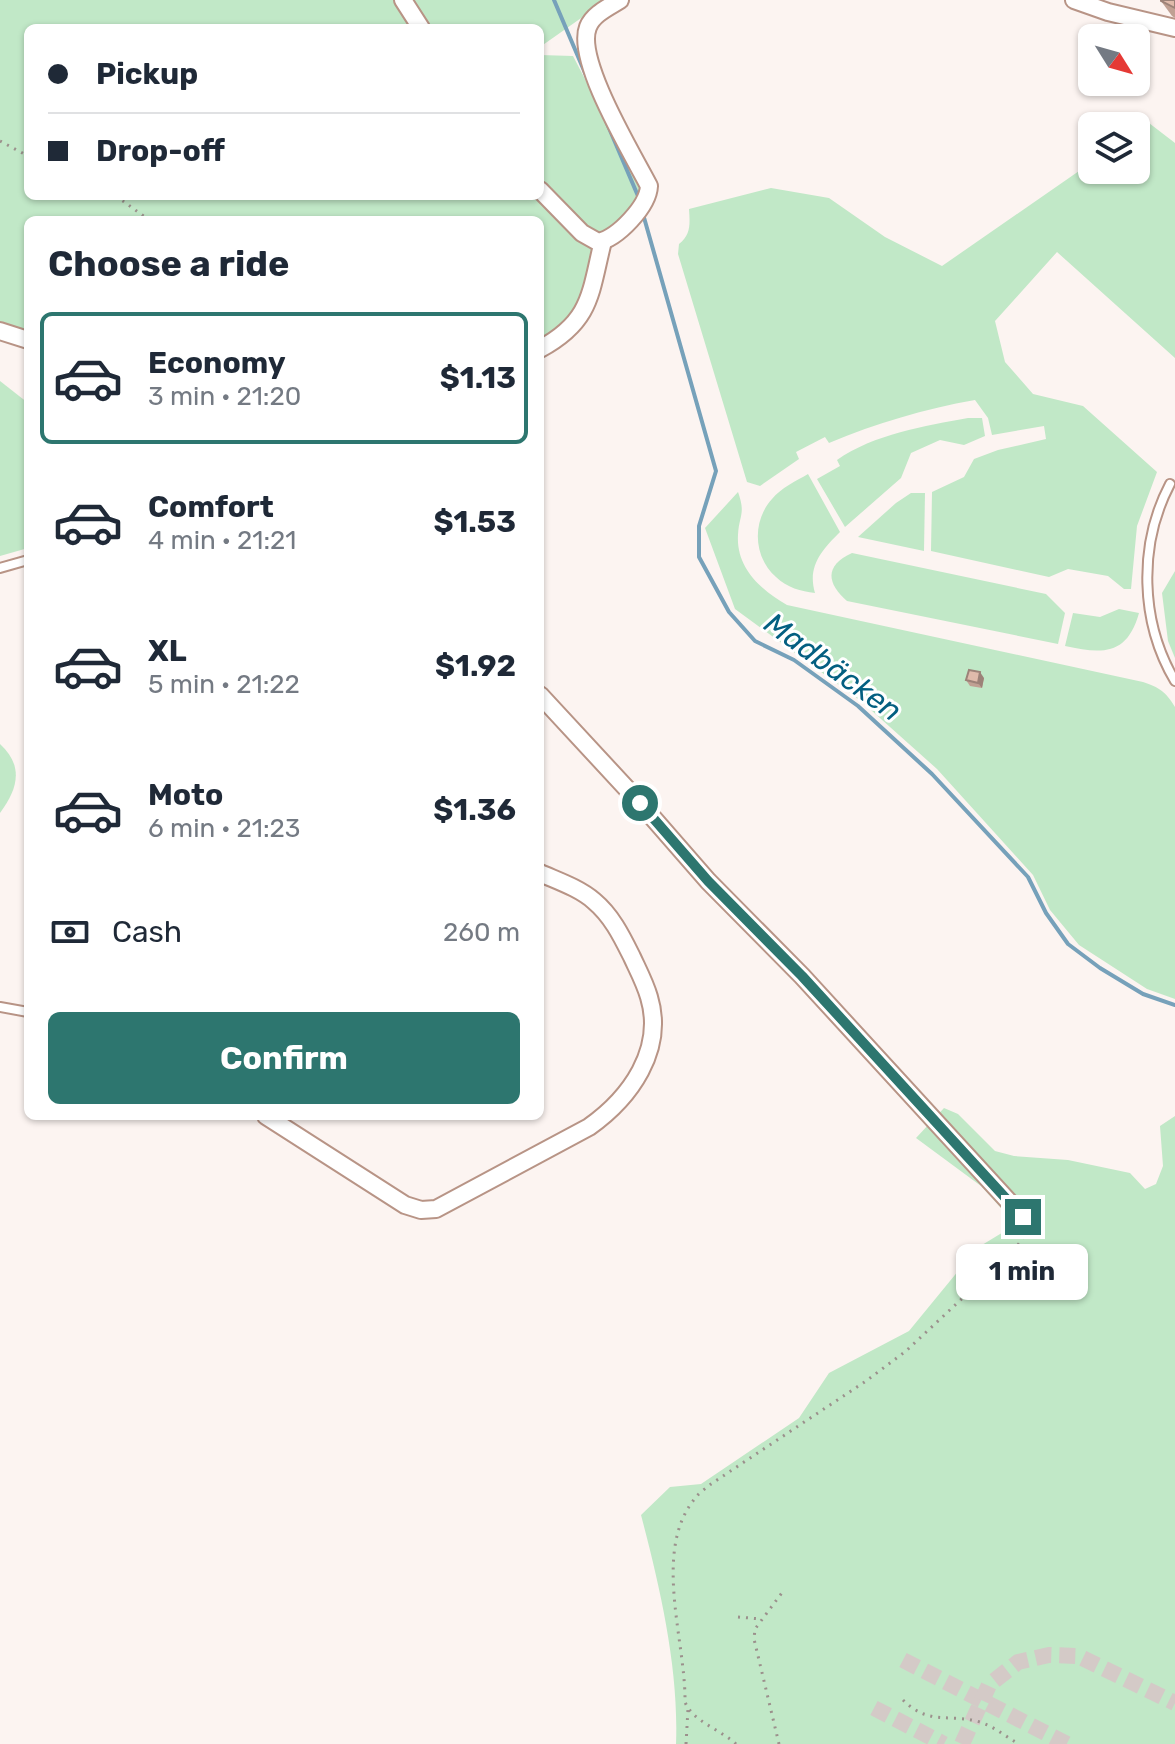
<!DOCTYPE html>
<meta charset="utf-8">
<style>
:root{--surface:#fff;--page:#f2f2f3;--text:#1f2937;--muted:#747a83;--line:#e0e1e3;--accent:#2d766f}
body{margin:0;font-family:Rubik,sans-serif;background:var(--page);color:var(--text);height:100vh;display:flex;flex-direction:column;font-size:30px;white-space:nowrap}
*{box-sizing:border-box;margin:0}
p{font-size:26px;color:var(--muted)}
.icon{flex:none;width:44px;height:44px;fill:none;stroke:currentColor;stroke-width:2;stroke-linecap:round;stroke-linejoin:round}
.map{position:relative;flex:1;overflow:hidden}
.sheet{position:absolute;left:24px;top:216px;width:520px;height:904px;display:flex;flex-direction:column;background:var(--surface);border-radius:12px;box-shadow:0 2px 6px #0004}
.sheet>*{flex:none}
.guide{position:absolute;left:24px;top:24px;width:520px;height:176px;border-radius:12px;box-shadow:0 2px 6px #0004;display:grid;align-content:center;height:176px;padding:0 24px;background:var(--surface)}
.needle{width:52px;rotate:127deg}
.tools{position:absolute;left:1078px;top:24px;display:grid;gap:16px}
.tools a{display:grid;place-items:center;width:72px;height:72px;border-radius:12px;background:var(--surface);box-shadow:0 2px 6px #0004;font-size:40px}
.end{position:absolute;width:36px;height:36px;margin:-18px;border:10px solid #2d766f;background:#fff;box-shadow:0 0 0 4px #fff}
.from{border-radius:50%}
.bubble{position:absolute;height:56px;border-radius:12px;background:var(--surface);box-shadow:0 2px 6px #0004;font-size:26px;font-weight:700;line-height:56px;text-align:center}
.guide b{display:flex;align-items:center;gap:28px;height:76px;font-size:30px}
.guide b+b{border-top:2px solid var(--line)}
.guide i{width:20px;height:20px;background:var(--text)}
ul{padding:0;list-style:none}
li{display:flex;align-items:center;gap:24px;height:132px;margin:0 16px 12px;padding:0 8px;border:4px solid transparent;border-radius:12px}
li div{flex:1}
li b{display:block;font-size:30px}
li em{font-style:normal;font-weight:700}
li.selected{border-color:var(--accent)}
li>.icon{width:72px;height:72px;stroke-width:1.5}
h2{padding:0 24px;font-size:36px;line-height:96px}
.pay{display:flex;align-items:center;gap:20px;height:88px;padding:0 24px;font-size:30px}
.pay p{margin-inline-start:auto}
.action{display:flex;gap:16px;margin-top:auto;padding:16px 24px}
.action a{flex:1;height:92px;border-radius:12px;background:var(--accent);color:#fff;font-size:32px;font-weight:700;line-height:92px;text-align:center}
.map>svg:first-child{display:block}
.green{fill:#c1e8c7}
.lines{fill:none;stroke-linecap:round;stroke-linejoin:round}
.stream{stroke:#76a1ba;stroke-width:4}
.street-tunnel{stroke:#d4cac7;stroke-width:16;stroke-dasharray:16 8;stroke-linecap:butt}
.lane-casing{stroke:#b89486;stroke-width:12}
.street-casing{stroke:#b89486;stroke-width:20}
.path{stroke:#9b908c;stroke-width:3;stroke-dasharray:2 6;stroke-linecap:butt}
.lane{stroke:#fff;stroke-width:8}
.street{stroke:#fff;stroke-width:16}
.wall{fill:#c0a093}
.shaded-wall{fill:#9c8278}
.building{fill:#dfbaab;stroke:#9c8278;stroke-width:2}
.route{stroke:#2d766f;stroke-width:10}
.labels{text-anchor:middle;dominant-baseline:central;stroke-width:6;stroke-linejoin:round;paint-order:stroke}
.water-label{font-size:30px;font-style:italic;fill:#035f81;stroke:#fff}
</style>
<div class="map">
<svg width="1175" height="1744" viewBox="0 0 1175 1744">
<rect width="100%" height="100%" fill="#fcf4f1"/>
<g class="green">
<path d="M0,0H614L584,16L540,47V28H28V196H540V55L573,56L642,188L641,198L593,251L580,310L540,345V220H28V337L0,322Z"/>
<path d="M1149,123L1175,143V358L1057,252L995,321L1005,362L1033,394L1083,406L1157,472L1137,526L1131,589H1124L1108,576L1068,569L1049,577L931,551L932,492L964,477L974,459L998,450L1046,439L1044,426L992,435L988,418L975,400C924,409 877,423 829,443L825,437L796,452L799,459L760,486L747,482L678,254L679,244C691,235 690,224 689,209L771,188L829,198L885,237L942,266L1092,162V170H1136V132Z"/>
<path d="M0,381L28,403V548L0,556Z"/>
<path d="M968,418H982L985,436L964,445L940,440L911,453L901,478L845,527L817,479L840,466L837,460C874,434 925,426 968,418Z"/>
<path d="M808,474L840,532C822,550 807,566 815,593C801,591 787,588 776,577C753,557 752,521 772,499C781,488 796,481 808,474Z"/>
<path d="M738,492C746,514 739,515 738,535C736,568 761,590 787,605L1143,682C1159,687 1166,692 1175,707V999L1147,989L1079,945L1050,910L1033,875L937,769L862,702L735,609L705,528Z"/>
<path d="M911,493H925L924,551L858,537L896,503Z"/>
<path d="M852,553L1046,594L1065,613L1058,644L847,601C826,583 825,565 852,553Z"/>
<path d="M1175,571V658L1168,641L1162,593Z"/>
<path d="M1119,609L1139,613C1127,656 1102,654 1065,646L1073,613L1100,617Z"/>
<path d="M0,744C24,766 18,789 0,813Z"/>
<path d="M944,1108L958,1114L995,1151L1014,1156L1068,1160L1130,1173L1145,1189L1156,1184L1163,1166L1160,1126L1175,1116V1744H676C679,1669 660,1587 641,1515L670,1487L701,1484L799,1418L829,1373L909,1331L977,1248L1005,1231L1010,1218L981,1186L916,1138Z"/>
</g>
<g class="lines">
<g class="stream">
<path d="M554,0L588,80"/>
<path d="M606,121L638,196"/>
<path d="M643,214L716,471L699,526V557L729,612L755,641L794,660L858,706L932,774L1028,877L1046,913L1068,944L1100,968L1143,994L1175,1005"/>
</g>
<g class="street-tunnel">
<path d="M903,1660L1067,1744"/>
<path d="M874,1708L944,1744"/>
<path d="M962,1744L989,1685L1018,1662L1049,1655L1078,1656L1175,1703"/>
</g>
<defs>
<g id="lane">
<path d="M1170,484C1138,545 1140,622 1175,681"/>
<path d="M0,568L28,560"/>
<path d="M0,1007L28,1012"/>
</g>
<g id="street">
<path d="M403,0L421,28"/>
<path d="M1074,0L1108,12L1175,28"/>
<path d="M540,190L582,233L598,242C618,238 648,206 649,186C632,153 575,60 588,27C593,14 609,7 620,0"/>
<path d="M0,331L28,340"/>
<path d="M540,349C592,321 590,293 603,241"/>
<path d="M540,695L640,803L708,881L802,976L1023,1217"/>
<path d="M266,1116L405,1205L421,1210L436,1209L589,1127C630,1098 665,1050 649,997C645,983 638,970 632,957C622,937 612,916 594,901C579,888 558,881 540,873"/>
</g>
</defs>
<use href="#lane" class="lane-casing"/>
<use href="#street" class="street-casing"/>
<g class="path">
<path d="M0,141L28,156"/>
<path d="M116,196L149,220"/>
<path d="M738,1617L761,1619"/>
<path d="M903,1700C929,1726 949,1713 980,1722C995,1727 1006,1737 1019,1744"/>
<path d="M686,1744L688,1709"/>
<path d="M736,1744C721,1730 692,1721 685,1702C686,1643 653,1553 693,1501C697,1494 705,1489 711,1484L866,1381L906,1351L1015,1249L1028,1231"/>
<path d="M779,1744L754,1639L755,1629L784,1590"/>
</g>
<use href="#lane" class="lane"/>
<use href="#street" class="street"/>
</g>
<g class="wall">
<path d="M1175,0V18L1172,16L1161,1Z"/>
<path d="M984,678L982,688L970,686L966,680Z"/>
</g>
<path class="shaded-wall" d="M980,672L984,678L982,688L978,683Z"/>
<g class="building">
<path d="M1161,0H1175V8L1161,1Z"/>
<path d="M969,670L980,672L978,683L966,680Z"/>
</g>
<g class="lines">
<path class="route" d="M640,803L708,881L802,976L1023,1217"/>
</g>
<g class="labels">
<g class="water-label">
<text transform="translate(833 667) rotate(36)">Madbäcken</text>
</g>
</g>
</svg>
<div class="tools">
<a><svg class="needle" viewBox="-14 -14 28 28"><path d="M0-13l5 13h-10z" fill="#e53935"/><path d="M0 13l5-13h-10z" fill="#747a83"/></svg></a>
<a><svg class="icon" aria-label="layers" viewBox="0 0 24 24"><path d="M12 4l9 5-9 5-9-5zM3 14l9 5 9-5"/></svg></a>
</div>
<i class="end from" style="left:640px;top:803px"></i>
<i class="end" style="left:1023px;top:1217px"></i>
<div class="bubble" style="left:956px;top:1244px;width:132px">1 min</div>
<div class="guide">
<b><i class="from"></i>Pickup</b>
<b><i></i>Drop-off</b>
</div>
<section class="sheet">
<h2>Choose a ride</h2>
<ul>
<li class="selected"><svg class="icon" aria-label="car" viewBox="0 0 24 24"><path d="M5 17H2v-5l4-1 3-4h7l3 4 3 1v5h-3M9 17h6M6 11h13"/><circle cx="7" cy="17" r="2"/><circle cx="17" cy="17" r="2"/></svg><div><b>Economy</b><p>3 min · 21:20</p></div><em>$1.13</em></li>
<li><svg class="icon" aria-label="car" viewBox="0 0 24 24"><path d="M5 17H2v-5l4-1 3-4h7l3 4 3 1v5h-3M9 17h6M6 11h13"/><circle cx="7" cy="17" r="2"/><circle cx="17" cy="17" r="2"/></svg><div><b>Comfort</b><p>4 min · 21:21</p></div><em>$1.53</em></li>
<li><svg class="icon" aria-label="car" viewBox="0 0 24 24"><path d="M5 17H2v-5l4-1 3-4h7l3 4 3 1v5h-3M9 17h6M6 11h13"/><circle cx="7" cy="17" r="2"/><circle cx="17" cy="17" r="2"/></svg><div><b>XL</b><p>5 min · 21:22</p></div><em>$1.92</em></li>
<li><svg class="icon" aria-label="car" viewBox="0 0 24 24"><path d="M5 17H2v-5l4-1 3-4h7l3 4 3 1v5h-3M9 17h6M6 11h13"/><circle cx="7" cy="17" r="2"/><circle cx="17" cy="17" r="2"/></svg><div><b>Moto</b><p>6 min · 21:23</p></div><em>$1.36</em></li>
</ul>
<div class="pay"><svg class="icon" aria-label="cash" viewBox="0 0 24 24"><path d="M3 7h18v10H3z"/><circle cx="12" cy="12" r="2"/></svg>Cash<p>260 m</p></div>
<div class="action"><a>Confirm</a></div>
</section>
</div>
